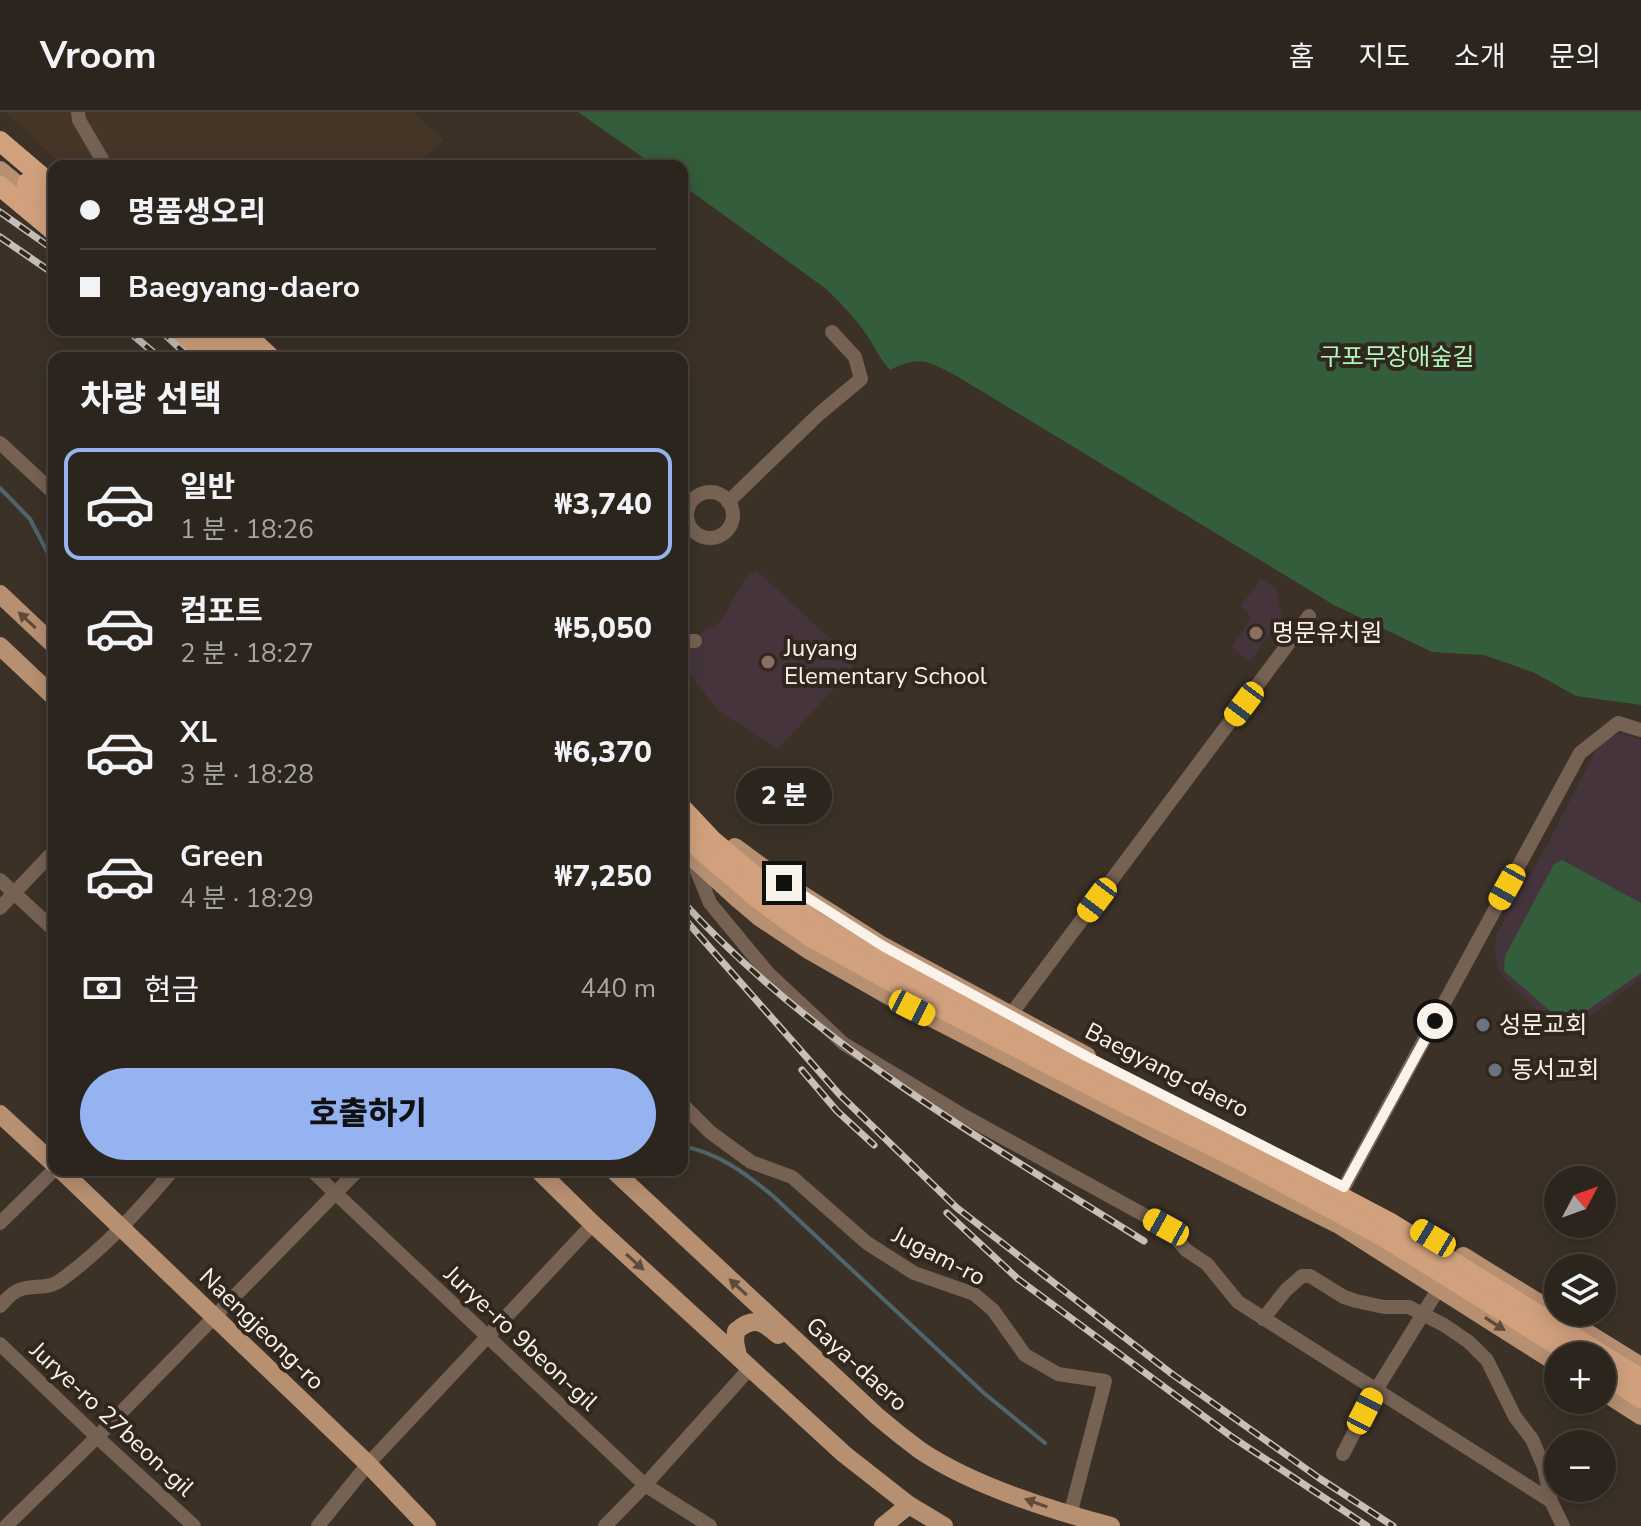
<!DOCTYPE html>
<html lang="ko">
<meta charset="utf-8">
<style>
:root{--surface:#2c251d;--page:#38312a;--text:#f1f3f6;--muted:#a6a5a4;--line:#48423b;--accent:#95b2f1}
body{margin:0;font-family:"Nunito Sans","Noto Sans KR",sans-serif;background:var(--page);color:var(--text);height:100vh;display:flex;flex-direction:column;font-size:30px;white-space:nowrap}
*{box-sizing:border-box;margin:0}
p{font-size:26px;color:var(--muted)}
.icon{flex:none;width:44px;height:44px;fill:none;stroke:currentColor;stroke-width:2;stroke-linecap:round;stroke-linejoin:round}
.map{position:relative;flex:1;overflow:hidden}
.drawer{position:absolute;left:48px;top:240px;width:640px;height:824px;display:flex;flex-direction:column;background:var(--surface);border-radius:16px;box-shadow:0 4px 20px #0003,0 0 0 2px var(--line)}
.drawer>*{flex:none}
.guide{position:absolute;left:48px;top:48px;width:640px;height:176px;border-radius:16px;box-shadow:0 4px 20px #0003,0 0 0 2px var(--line);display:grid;align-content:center;height:176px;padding:0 32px;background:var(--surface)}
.needle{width:52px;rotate:49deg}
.controls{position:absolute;left:1544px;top:1054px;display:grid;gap:16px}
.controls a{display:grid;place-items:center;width:72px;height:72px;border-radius:50%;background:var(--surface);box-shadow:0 4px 20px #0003,0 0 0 2px var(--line);font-size:40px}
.end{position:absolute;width:36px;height:36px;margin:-18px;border:10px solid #faf3ec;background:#111;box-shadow:0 0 0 4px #111}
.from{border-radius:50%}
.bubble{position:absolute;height:56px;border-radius:28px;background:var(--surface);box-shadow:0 4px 20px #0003,0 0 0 2px var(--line);font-size:26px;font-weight:800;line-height:56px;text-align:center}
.car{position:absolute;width:24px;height:48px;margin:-24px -12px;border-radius:10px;box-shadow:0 0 6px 2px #0007;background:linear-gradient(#f5c518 24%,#345 0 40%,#f5c518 0 76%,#345 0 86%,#f5c518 0)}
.guide b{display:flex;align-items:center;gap:28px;height:76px;font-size:30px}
.guide b+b{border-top:2px solid var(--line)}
.guide i{width:20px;height:20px;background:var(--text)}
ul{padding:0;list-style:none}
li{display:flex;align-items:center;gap:24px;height:112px;margin:0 16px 12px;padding:0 16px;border:4px solid transparent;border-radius:16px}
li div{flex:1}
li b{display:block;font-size:30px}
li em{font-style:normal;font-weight:800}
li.active{border-color:var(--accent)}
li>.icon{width:72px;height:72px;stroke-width:1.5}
h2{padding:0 32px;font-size:36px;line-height:96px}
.pay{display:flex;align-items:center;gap:20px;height:88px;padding:0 32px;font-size:30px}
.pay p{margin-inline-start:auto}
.action{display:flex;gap:16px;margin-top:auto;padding:16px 32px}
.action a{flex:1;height:92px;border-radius:48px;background:var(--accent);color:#111;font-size:32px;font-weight:800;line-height:92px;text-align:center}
header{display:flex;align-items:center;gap:48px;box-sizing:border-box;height:112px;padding:0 40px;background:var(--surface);border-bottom:2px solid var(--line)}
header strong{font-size:38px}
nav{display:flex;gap:44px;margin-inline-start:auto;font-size:28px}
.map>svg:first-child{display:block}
.built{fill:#463628}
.education{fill:#46343d}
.green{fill:#345d3b}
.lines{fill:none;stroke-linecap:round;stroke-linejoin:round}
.stream{stroke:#50646c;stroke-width:4}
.minor{stroke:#766253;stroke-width:14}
.major{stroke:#b78f71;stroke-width:18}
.highway{stroke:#d1a17d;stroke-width:20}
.rail-casing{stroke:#c8c0b8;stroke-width:7}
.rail{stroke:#31271d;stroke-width:4;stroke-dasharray:12;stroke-linecap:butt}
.oneway{fill:#604b3a}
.route{stroke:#faf3ec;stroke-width:10}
.education-dot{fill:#8d6e63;stroke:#31271d;stroke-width:3}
.worship-dot{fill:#6b7280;stroke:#31271d;stroke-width:3}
.labels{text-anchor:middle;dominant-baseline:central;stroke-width:8;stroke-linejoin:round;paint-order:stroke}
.park-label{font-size:24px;fill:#b0f6bb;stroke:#31271d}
.poi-label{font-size:24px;fill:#faf3ec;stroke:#31271d;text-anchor:start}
.street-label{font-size:24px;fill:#faf3ec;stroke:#31271d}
</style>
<header>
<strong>Vroom</strong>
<nav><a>홈</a><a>지도</a><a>소개</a><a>문의</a></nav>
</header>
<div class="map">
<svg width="1641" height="1414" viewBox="0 0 1641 1414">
<rect width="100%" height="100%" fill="#3b3127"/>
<path class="built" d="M6,0H413L444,28L416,54H65L54,46Z"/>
<g class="education">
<path d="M756,458L850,545L853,556L778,637L720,600L683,555L690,526L720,511L745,466Z"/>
<path d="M1260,467L1275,475L1282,505L1250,550L1232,536L1251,506L1241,494Z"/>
<path d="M1620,621L1641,628V867L1578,913L1556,917L1500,861L1495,842L1496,823L1545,737L1599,632Z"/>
</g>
<g class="green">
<path d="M578,0H1641V593L1576,584L1535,561L1484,543L1432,540L1334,493L955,263C927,249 921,243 890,258C882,249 878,242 872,231C860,211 842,192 825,176L682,73V54H655Z"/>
<path d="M1562,748L1641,791V861L1576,906L1557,905L1504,859L1505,844L1554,752Z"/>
</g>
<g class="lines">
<g class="stream">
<path d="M0,376L30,407L54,453"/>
<path d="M682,1034C719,1041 745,1061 773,1084L985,1282L1045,1331"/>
</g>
<g class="minor">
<path d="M78,0L79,8L106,54"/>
<path d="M0,331L54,381"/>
<circle cx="710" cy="403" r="23"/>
<path d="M728,390L819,302L861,267L855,245L832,220"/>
<path d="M682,529H695"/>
<path d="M692,747L710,791L768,861L844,932L964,1004L1166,1115L1186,1138L1207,1152L1238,1190L1551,1389L1563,1414"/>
<path d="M0,768L54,818"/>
<path d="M0,796L54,739"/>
<path d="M1006,909L1309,504"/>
<path d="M682,992L710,1020L751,1050L792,1065L867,1131L914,1161L974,1182L993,1198L1025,1243L1058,1262L1105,1269L1070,1403"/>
<path d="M311,1058L645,1373L710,1414"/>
<path d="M1335,1092L1580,641L1618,611L1641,618"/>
<path d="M0,1111L54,1058"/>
<path d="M0,1194C6,1188 11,1181 19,1178C33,1172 48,1178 61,1168C104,1137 139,1098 173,1058"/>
<path d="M1263,1207L1286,1178L1302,1164H1310L1344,1185L1356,1189L1384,1195H1409L1444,1213L1469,1230L1487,1248L1515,1305L1532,1327L1544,1355L1551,1389"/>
<path d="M0,1232L97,1325L194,1414"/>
<path d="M1343,1342L1376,1278L1439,1176"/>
<path d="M6,1414L97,1325L358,1058"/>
<path d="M318,1414L368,1352L593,1112"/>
<path d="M605,1414L645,1373L751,1255"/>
</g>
<g class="major">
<path d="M0,58L54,103"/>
<path d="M0,482L54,533"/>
<path d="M0,534L54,585"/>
<path d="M735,735L784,771L883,834L1087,944"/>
<path d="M682,736L739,788L759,805L810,839L887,883L986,934L1154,1021L1339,1113L1558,1252"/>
<path d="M0,1002L54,1052"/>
<path d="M61,1058L368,1352L427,1414"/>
<path d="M538,1058L593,1112L844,1342L909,1393L944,1414"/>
<path d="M613,1058L877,1304C891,1316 906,1328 921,1339C974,1374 1050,1398 1111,1414"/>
<path d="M1463,1144L1641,1254"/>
<path d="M738,1244L735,1230L736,1219C753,1204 762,1209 778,1223"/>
<path d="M1602,1279L1641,1304"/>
<path d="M883,1414L909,1393"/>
</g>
<g class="highway">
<path d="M0,29L54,75"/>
<path d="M27,71L54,93"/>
<path d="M0,74L54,119"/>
<path d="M176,218L206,246"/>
<path d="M200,218L229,246"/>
<path d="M220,218L250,246"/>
<path d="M241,218L271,246"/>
<path d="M682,696L713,729L773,779L814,809L857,835L1010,916L1210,1016L1389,1110L1641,1267"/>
<path d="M682,717L701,738L760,788L809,824L925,888L1132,995L1239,1047L1384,1125L1575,1244"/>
<path d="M1602,1261L1641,1286"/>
</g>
<defs>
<g id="rail">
<path d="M0,100L54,138"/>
<path d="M0,125L54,162"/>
<path d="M127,218L160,246"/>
<path d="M160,218L190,246"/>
<path d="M682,789C812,931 982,1027 1144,1129"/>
<path d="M682,804L839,982L957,1096L1172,1262L1319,1366L1393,1414"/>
<path d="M802,958L837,999L874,1033"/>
<path d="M947,1101L1018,1167L1232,1325L1367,1414"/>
</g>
</defs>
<use href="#rail" class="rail-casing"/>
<use href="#rail" class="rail"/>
</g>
<defs><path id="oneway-solid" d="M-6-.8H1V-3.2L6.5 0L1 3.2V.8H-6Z" transform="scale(2)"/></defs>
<g class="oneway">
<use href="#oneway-solid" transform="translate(27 508) rotate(-137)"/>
<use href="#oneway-solid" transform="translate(635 1150) rotate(42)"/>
<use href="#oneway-solid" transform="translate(738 1175) rotate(-137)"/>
<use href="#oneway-solid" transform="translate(1495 1212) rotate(33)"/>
<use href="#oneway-solid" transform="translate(1036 1391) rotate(-160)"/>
</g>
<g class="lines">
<path class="route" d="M784,771L883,834L1086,944L1344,1075L1435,909"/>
</g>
<g class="education-dot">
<circle cx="1256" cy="521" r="8"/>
<circle cx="768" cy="550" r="8"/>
</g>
<g class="worship-dot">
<circle cx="1483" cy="913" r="8"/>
<circle cx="1495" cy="958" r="8"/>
</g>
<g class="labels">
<g class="park-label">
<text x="1397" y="245">구포무장애숲길</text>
</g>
<g class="poi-label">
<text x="1272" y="521">명문유치원</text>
<text x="784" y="536">Juyang<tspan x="784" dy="28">Elementary School</tspan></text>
<text x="1499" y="913">성문교회</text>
<text x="1511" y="958">동서교회</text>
</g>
<g class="street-label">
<text transform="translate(1167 958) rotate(27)">Baegyang-daero</text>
<text transform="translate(939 1144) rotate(27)">Jugam-ro</text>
<text transform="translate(262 1217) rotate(44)">Naengjeong-ro</text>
<text transform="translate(521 1226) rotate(43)">Jurye-ro 9beon-gil</text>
<text transform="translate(857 1252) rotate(42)">Gaya-daero</text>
<text transform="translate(112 1307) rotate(43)">Jurye-ro 27beon-gil</text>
</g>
</g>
</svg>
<div class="controls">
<a><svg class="needle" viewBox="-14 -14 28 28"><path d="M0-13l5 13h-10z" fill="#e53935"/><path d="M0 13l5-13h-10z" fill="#a6a5a4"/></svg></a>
<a><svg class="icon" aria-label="layers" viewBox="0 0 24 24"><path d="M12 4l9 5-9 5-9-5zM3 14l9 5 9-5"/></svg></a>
<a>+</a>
<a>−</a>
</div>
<i class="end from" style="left:1435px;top:909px"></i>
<i class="end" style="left:784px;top:771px"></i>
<div class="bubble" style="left:736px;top:656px;width:96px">2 분</div>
<i class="car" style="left:1244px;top:592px;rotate:217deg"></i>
<i class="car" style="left:1507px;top:775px;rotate:209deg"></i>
<i class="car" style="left:1097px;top:788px;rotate:217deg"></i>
<i class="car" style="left:912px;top:896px;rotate:117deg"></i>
<i class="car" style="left:1166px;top:1115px;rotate:299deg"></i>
<i class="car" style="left:1433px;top:1126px;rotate:301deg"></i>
<i class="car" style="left:1365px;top:1299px;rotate:27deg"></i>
<div class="guide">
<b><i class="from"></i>명품생오리</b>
<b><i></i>Baegyang-daero</b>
</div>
<section class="drawer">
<h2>차량 선택</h2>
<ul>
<li class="active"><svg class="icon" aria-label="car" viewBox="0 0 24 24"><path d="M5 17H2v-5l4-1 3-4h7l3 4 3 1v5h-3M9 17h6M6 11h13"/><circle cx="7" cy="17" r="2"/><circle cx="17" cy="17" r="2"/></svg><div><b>일반</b><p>1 분 · 18:26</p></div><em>₩3,740</em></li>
<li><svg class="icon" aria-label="car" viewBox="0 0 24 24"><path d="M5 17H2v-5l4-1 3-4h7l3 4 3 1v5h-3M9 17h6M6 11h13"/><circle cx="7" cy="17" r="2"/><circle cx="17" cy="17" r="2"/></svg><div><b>컴포트</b><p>2 분 · 18:27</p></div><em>₩5,050</em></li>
<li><svg class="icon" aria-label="car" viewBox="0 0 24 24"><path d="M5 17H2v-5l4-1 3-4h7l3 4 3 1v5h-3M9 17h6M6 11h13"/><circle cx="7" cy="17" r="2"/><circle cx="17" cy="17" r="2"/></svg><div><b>XL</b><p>3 분 · 18:28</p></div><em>₩6,370</em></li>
<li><svg class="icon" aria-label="car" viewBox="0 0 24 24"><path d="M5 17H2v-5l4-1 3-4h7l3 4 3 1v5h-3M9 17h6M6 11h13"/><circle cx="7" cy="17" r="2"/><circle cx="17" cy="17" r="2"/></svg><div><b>Green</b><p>4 분 · 18:29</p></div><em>₩7,250</em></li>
</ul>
<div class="pay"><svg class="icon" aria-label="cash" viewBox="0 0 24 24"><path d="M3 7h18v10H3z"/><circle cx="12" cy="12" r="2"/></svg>현금<p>440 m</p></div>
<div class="action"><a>호출하기</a></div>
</section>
</div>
